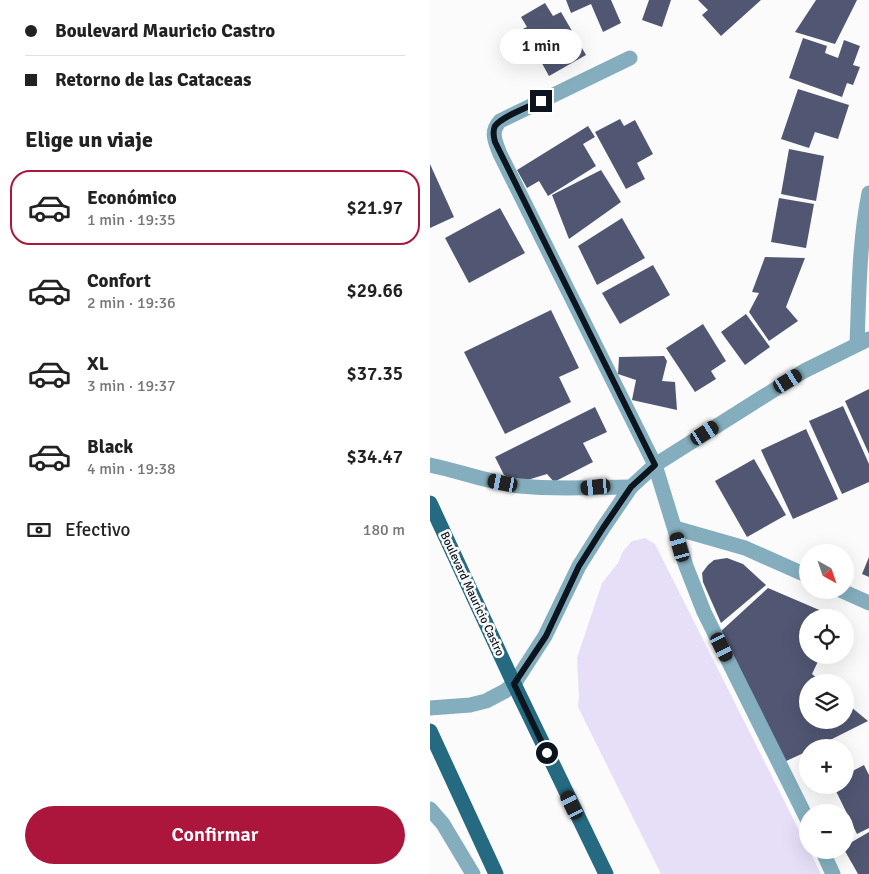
<!DOCTYPE html>
<html lang="es">
<meta charset="utf-8">
<style>
:root{--surface:#fff;--page:#f6f6f6;--text:#222;--muted:#767676;--line:#e0e0e0;--accent:#ac163c}
body{margin:0;font-family:Signika,sans-serif;background:var(--page);color:var(--text);height:100vh;display:flex;flex-direction:column;font-size:19px;white-space:nowrap}
*{box-sizing:border-box;margin:0}
p{font-size:16px;color:var(--muted)}
.icon{flex:none;width:28px;height:28px;fill:none;stroke:currentColor;stroke-width:2;stroke-linecap:round;stroke-linejoin:round}
.map{position:relative;flex:1;overflow:hidden}
.drawer{display:flex;flex-direction:column;background:var(--surface);width:430px}
.drawer>*{flex:none}
.banner{display:grid;align-content:center;height:110px;padding:0 25px;background:var(--surface)}
.needle{width:32px;rotate:140deg}
.controls{position:absolute;left:369px;top:544px;display:grid;gap:10px}
.controls a{display:grid;place-items:center;width:55px;height:55px;border-radius:50%;background:var(--surface);box-shadow:0 5px 20px #0002;font-size:25px}
.end{position:absolute;width:22px;height:22px;margin:-11px;border:6px solid #0c151e;background:#fff;box-shadow:0 0 0 2px #fff}
.from{border-radius:50%}
.bubble{position:absolute;height:35px;border-radius:18px;background:var(--surface);box-shadow:0 5px 20px #0002;font-size:16px;font-weight:600;line-height:35px;text-align:center}
.car{position:absolute;width:15px;height:30px;margin:-15px -8px;border-radius:6px;box-shadow:0 0 4px 1px #0007;background:linear-gradient(#222 24%,#8ab4d8 0 40%,#222 0 76%,#8ab4d8 0 86%,#222 0)}
.banner b{display:flex;align-items:center;gap:18px;height:48px;font-size:19px}
.banner b+b{border-top:1px solid var(--line)}
.banner i{width:12px;height:12px;background:var(--text)}
ul{padding:0;list-style:none}
li{display:flex;align-items:center;gap:15px;height:75px;margin:0 10px 8px;padding:0 15px;border:2px solid transparent;border-radius:20px}
li div{flex:1}
li b{display:block;font-size:19px}
li em{font-style:normal;font-weight:600}
li.selected{border-color:var(--accent)}
li>.icon{width:45px;height:45px;stroke-width:1.5}
h2{padding:0 25px;font-size:22px;line-height:60px}
.pay{display:flex;align-items:center;gap:12px;height:55px;padding:0 25px;font-size:19px}
.pay p{margin-inline-start:auto}
.cta{display:flex;gap:10px;margin-top:auto;padding:10px 25px}
.cta a{flex:1;height:58px;border-radius:30px;background:var(--accent);color:#fff;font-size:20px;font-weight:600;line-height:58px;text-align:center}
main{display:flex;flex:1;min-height:0}
.map>svg:first-child{display:block}
.green{fill:#e7dff8}
.building{fill:#515772}
.lines{fill:none;stroke-linecap:round;stroke-linejoin:round}
.street{stroke:#84aebe;stroke-width:15}
.primary{stroke:#256a81;stroke-width:15}
.route{stroke:#0c151e;stroke-width:6}
.labels{text-anchor:middle;dominant-baseline:central;stroke-width:5;stroke-linejoin:round;paint-order:stroke}
.street-label{font-size:12px;fill:#0c151e;stroke:#fbfbfb}
</style>
<main>
<section class="drawer">
<div class="banner">
<b><i class="from"></i>Boulevard Mauricio Castro</b>
<b><i></i>Retorno de las Cataceas</b>
</div>
<h2>Elige un viaje</h2>
<ul>
<li class="selected"><svg class="icon" aria-label="car" viewBox="0 0 24 24"><path d="M5 17H2v-5l4-1 3-4h7l3 4 3 1v5h-3M9 17h6M6 11h13"/><circle cx="7" cy="17" r="2"/><circle cx="17" cy="17" r="2"/></svg><div><b>Económico</b><p>1 min · 19:35</p></div><em>$21.97</em></li>
<li><svg class="icon" aria-label="car" viewBox="0 0 24 24"><path d="M5 17H2v-5l4-1 3-4h7l3 4 3 1v5h-3M9 17h6M6 11h13"/><circle cx="7" cy="17" r="2"/><circle cx="17" cy="17" r="2"/></svg><div><b>Confort</b><p>2 min · 19:36</p></div><em>$29.66</em></li>
<li><svg class="icon" aria-label="car" viewBox="0 0 24 24"><path d="M5 17H2v-5l4-1 3-4h7l3 4 3 1v5h-3M9 17h6M6 11h13"/><circle cx="7" cy="17" r="2"/><circle cx="17" cy="17" r="2"/></svg><div><b>XL</b><p>3 min · 19:37</p></div><em>$37.35</em></li>
<li><svg class="icon" aria-label="car" viewBox="0 0 24 24"><path d="M5 17H2v-5l4-1 3-4h7l3 4 3 1v5h-3M9 17h6M6 11h13"/><circle cx="7" cy="17" r="2"/><circle cx="17" cy="17" r="2"/></svg><div><b>Black</b><p>4 min · 19:38</p></div><em>$34.47</em></li>
</ul>
<div class="pay"><svg class="icon" aria-label="cash" viewBox="0 0 24 24"><path d="M3 7h18v10H3z"/><circle cx="12" cy="12" r="2"/></svg>Efectivo<p>180 m</p></div>
<div class="cta"><a>Confirmar</a></div>
</section>
<div class="map">
<svg width="439" height="874" viewBox="0 0 439 874">
<rect width="100%" height="100%" fill="#fbfbfb"/>
<path class="green" d="M215,538L225,544L391,874H231L148,707L149,696L147,658L172,583L188,563L193,551L202,541Z"/>
<g class="building">
<path d="M136,0H181L191,23L173,32L161,4L141,13Z"/>
<path d="M219,0H241L232,27L212,20Z"/>
<path d="M268,0H331L291,36L272,15L278,10Z"/>
<path d="M386,0H427L405,44L365,32Z"/>
<path d="M115,3L123,16L131,12L156,55L119,76L109,58L101,63L84,33L97,27L91,17Z"/>
<path d="M373,38L397,46L395,53L408,58L414,40L430,46L423,65L430,67L423,85L417,83L412,97L359,78Z"/>
<path d="M368,89L419,105L408,139L385,132L379,148L351,139Z"/>
<path d="M190,119L194,126L205,120L223,154L207,163L215,179L196,189L165,132Z"/>
<path d="M158,126L165,137L153,144L166,166L118,196L109,181L97,188L87,170Z"/>
<path d="M359,149L394,156L386,201L351,194Z"/>
<path d="M0,164L24,217L0,228Z"/>
<path d="M171,170L191,202L139,239L122,195Z"/>
<path d="M349,198L384,204L376,248L341,242Z"/>
<path d="M70,208L95,253L39,283L15,238Z"/>
<path d="M192,218L215,258L167,285L148,246Z"/>
<path d="M335,257L375,258L356,307L368,321L339,341L319,312L329,293L322,292Z"/>
<path d="M223,265L240,295L190,324L172,293Z"/>
<path d="M121,310L149,368L129,377L141,402L75,434L34,352Z"/>
<path d="M316,314L340,347L315,365L291,332Z"/>
<path d="M273,324L296,361L281,371L286,379L265,392L236,348Z"/>
<path d="M234,356L237,361L232,381L245,382L247,410L202,400L206,380L188,374L189,357Z"/>
<path d="M439,389V454L415,401Z"/>
<path d="M413,406L439,464V482L412,494L379,421Z"/>
<path d="M165,407L177,432L153,443L163,462L124,482L117,474L91,482L74,475L65,457Z"/>
<path d="M376,429L408,499L363,519L331,450Z"/>
<path d="M324,459L356,515L317,537L285,481Z"/>
<path d="M439,557V577L432,574Z"/>
<path d="M297,558L313,564L336,585L291,623L273,582L272,573L278,565L284,560Z"/>
<path d="M338,588L408,618H378V655H391L382,674L392,682H378V720H415V702L438,721L384,748H378V751L354,762L289,633Z"/>
<path d="M434,765L439,775V828L427,834L403,785H415V775Z"/>
<path d="M439,832V874H428L415,851V846Z"/>
</g>
<g class="lines">
<g class="street">
<path d="M200,58L70,121C60,132 65,141 70,154L225,465L256,566L274,612L378,821"/>
<path d="M427,344C429,294 429,242 439,193"/>
<path d="M0,465C30,471 59,483 90,486C127,490 164,487 201,487"/>
<path d="M245,528L315,548L378,576"/>
<path d="M410,590L439,603"/>
<path d="M0,708L40,705L56,701L75,691L84,684L115,636L149,566L173,528L201,487L225,465L374,371L439,339"/>
<path d="M0,809L13,824L43,874"/>
<path d="M392,850L403,874"/>
</g>
<g class="primary">
<path d="M0,503L84,684L176,874"/>
<path d="M0,731L66,874"/>
</g>
</g>
<g class="lines">
<path class="route" d="M111,101C100,106 71,117 65,126C62,132 64,137 65,142L225,465L201,487L173,528L149,566L116,636L84,684L117,753"/>
</g>
<g class="labels">
<g class="street-label">
<text transform="translate(42 594) rotate(65)">Boulevard Mauricio Castro</text>
</g>
</g>
</svg>
<div class="controls">
<a><svg class="needle" viewBox="-14 -14 28 28"><path d="M0-13l5 13h-10z" fill="#e53935"/><path d="M0 13l5-13h-10z" fill="#767676"/></svg></a>
<a><svg class="icon" aria-label="locate" viewBox="0 0 24 24"><circle cx="12" cy="12" r="6"/><path d="M12 2v4M12 18v4M2 12h4M18 12h4"/></svg></a>
<a><svg class="icon" aria-label="layers" viewBox="0 0 24 24"><path d="M12 4l9 5-9 5-9-5zM3 14l9 5 9-5"/></svg></a>
<a>+</a>
<a>−</a>
</div>
<i class="end from" style="left:117px;top:753px"></i>
<i class="end" style="left:111px;top:101px"></i>
<div class="bubble" style="left:70px;top:29px;width:82px">1 min</div>
<i class="car" style="left:358px;top:381px;rotate:59deg"></i>
<i class="car" style="left:275px;top:433px;rotate:57deg"></i>
<i class="car" style="left:73px;top:483px;rotate:281deg"></i>
<i class="car" style="left:166px;top:487px;rotate:264deg"></i>
<i class="car" style="left:250px;top:547px;rotate:344deg"></i>
<i class="car" style="left:292px;top:647px;rotate:154deg"></i>
<i class="car" style="left:142px;top:805px;rotate:334deg"></i>
</div>
</main>
